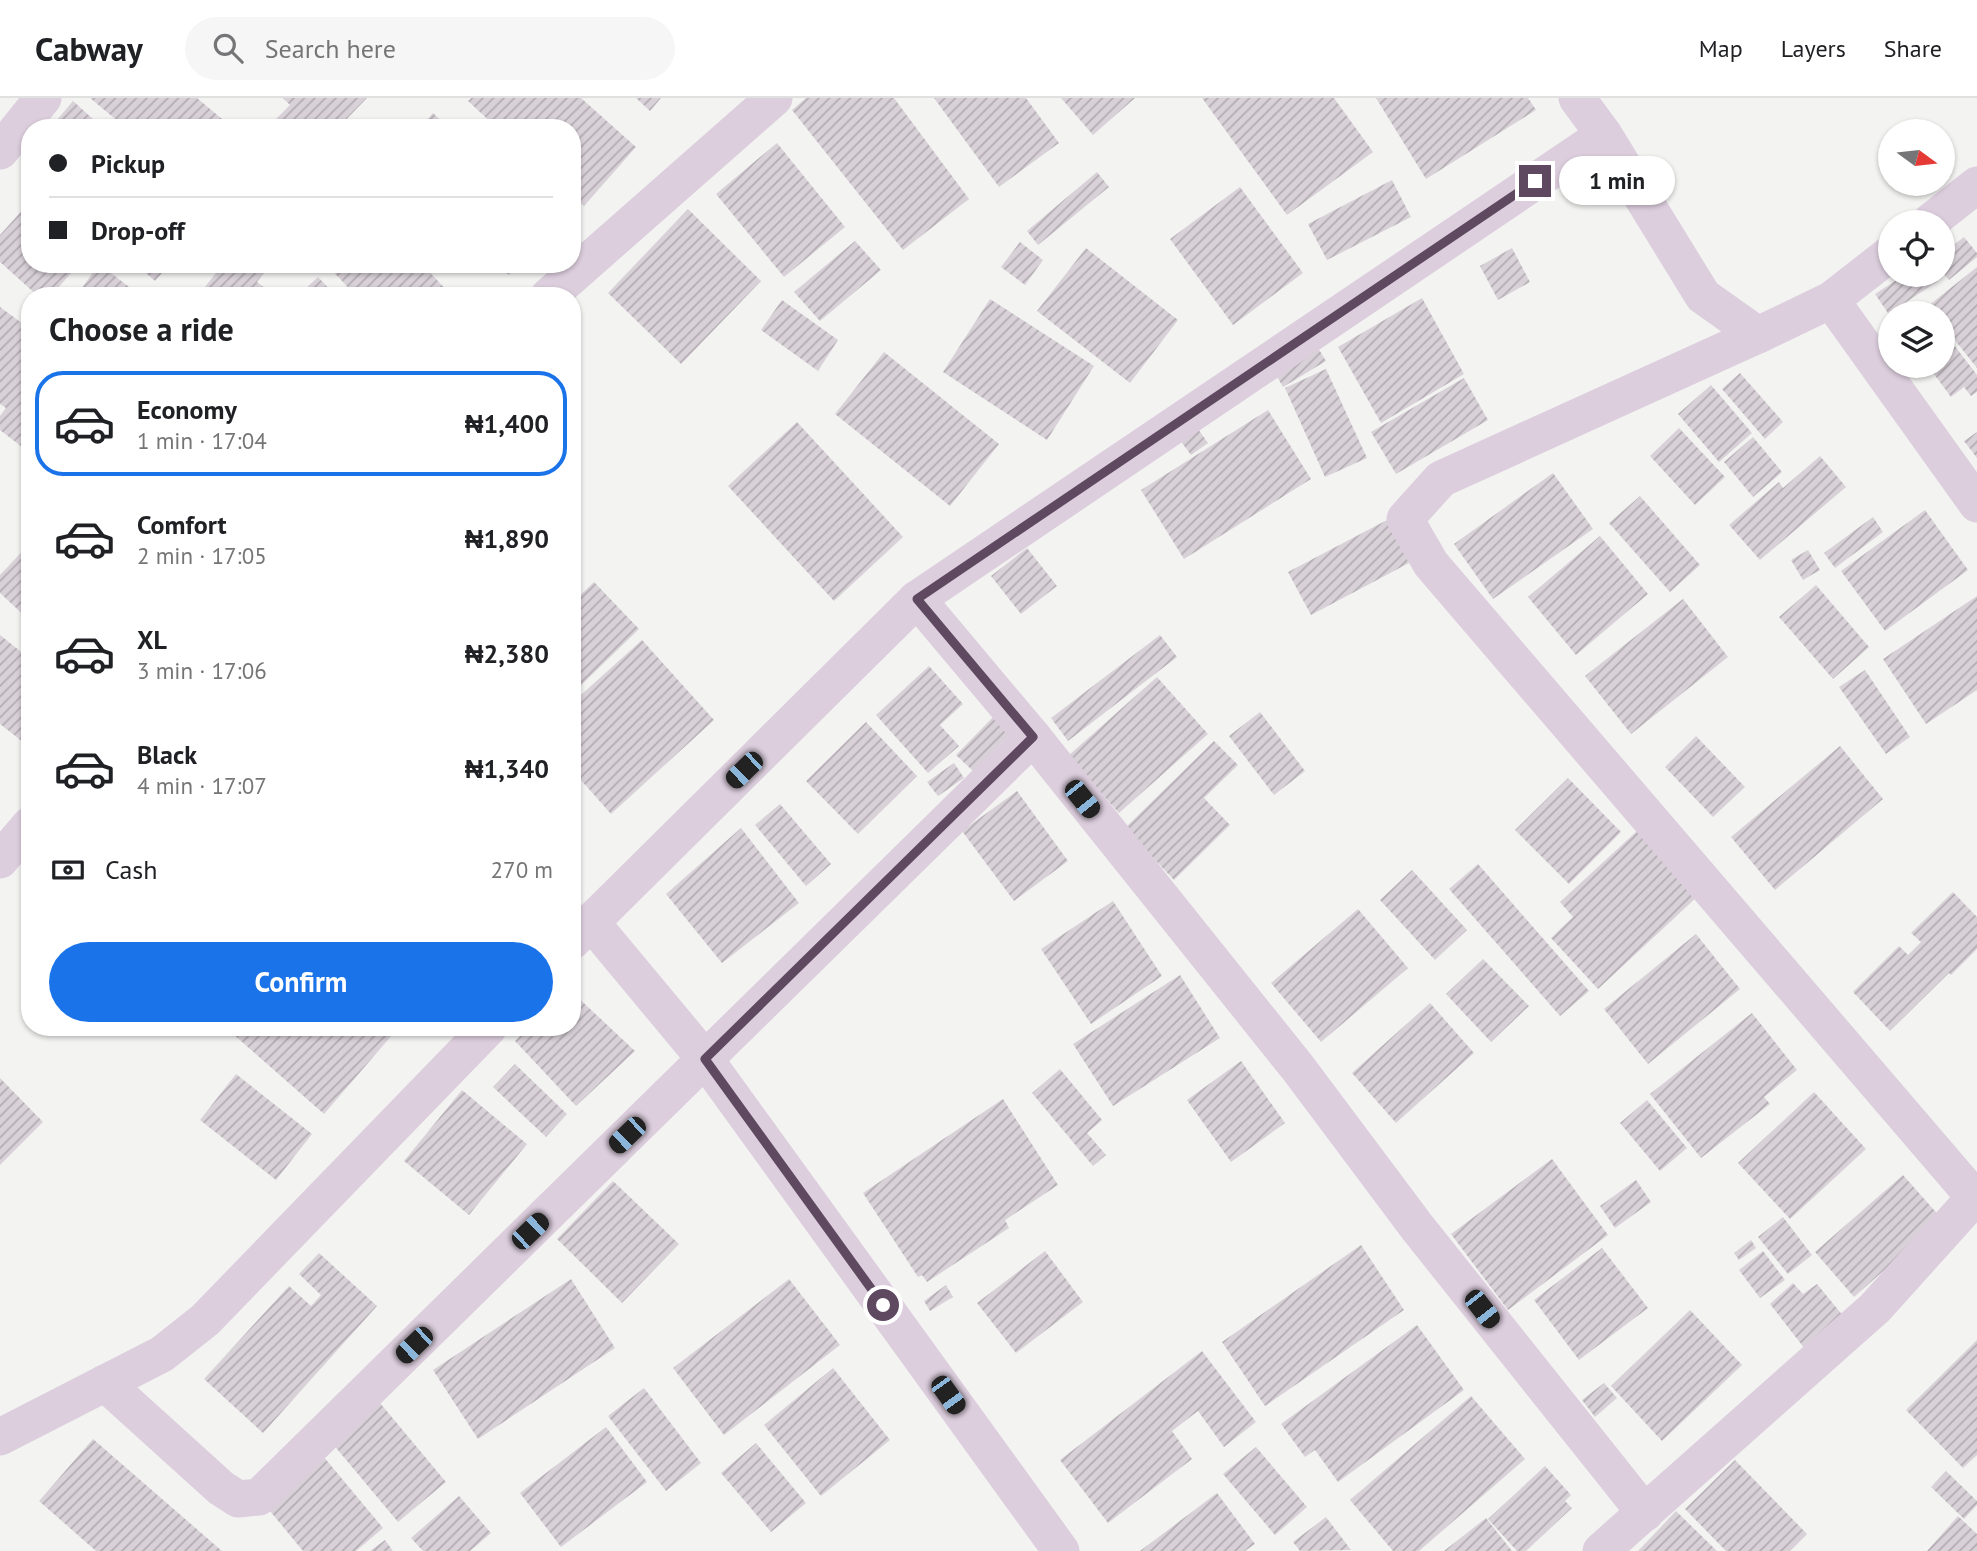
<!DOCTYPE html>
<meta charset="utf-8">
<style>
:root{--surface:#fff;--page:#f6f6f6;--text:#202124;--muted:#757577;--line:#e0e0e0;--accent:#1a73e8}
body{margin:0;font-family:"PT Sans",sans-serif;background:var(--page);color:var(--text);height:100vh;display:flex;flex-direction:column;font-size:26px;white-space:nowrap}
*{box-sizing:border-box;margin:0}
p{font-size:23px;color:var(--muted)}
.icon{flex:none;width:38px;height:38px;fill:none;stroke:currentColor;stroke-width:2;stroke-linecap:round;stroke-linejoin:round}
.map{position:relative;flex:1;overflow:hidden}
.sheet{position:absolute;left:21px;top:189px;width:560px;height:749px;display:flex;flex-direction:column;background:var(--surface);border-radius:28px;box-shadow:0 2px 5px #0004}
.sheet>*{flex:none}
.banner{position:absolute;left:21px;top:21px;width:560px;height:154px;border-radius:28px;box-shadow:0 2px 5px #0004;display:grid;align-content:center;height:154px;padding:0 28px;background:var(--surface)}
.needle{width:46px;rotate:105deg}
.controls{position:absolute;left:1878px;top:21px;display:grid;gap:14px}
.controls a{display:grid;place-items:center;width:77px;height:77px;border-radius:50%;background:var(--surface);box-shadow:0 2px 5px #0004;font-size:35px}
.end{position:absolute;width:32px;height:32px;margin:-16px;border:9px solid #5e4960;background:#fff;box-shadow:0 0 0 4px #fff}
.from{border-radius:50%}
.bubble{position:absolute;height:49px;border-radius:24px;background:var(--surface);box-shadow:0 2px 5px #0004;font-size:23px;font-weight:800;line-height:49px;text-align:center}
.car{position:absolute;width:21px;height:42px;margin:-21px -10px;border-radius:9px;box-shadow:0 0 5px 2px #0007;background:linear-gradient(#222 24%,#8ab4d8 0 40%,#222 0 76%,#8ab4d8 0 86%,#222 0)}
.banner b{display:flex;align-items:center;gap:24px;height:66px;font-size:26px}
.banner b+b{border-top:2px solid var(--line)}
.banner i{width:18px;height:18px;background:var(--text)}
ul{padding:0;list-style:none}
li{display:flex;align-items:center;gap:21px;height:105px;margin:0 14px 10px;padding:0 14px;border:4px solid transparent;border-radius:28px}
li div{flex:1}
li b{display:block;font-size:26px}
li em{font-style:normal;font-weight:800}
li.selected{border-color:var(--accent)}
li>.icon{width:63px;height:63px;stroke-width:1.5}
h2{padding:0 28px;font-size:32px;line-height:84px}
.pay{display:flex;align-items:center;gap:18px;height:77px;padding:0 28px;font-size:26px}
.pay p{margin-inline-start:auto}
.button{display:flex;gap:14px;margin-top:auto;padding:14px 28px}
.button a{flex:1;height:80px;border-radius:42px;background:var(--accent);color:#fff;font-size:28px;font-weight:800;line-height:80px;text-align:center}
header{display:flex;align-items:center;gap:42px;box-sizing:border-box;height:98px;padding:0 35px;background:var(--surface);border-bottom:2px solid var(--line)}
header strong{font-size:33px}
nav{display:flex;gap:38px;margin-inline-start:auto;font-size:24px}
.search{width:490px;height:63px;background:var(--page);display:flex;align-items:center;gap:18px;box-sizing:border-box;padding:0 24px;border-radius:38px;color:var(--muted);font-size:26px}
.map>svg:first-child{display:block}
.building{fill:url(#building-hatch)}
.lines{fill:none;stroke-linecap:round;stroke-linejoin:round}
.street{stroke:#ddcede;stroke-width:37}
.route{stroke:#5e4960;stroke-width:9}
</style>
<header>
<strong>Cabway</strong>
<div class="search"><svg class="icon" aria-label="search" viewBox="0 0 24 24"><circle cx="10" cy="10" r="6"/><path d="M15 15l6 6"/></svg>Search here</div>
<nav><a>Map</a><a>Layers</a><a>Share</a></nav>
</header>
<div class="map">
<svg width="1977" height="1453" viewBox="0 0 1977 1453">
<defs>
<pattern id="building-hatch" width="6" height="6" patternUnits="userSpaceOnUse" patternTransform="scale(1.75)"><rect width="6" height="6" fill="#d9d1d8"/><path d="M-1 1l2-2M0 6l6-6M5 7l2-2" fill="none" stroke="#b3acb3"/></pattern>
</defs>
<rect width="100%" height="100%" fill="#f3f4f2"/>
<g class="building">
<path d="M90,0H197L222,21L214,30H126Z"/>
<path d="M283,0H367L338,30H267L290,7Z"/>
<path d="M471,0H581L636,49L584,108L572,98V30H497L468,3Z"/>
<path d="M636,0H661L650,13Z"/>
<path d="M806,0H894L969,101L903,152L792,12Z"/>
<path d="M934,0H1026L1059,45L999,89Z"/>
<path d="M1061,0H1135L1093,37Z"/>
<path d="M1202,0H1334L1373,54L1287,117Z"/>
<path d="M1376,0H1528L1536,12L1426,81Z"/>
<path d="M73,3L103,30H50Z"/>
<path d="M433,15L449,30H420Z"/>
<path d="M777,45L845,129L784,179L716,96Z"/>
<path d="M1097,74L1109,89L1038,147L1027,133Z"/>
<path d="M1392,82L1411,119L1327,162L1308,126Z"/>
<path d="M1240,89L1303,175L1233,227L1170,141Z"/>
<path d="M26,108L30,111V166H79L51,198H38L0,164V137Z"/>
<path d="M688,111L761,183L681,266L608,195Z"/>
<path d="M1964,139L1977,155V159L1949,182L1942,174V156Z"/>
<path d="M855,143L881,172L820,223L794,194Z"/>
<path d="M1020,144L1043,162L1025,187L1001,169Z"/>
<path d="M1086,150L1178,222L1130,285L1037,213Z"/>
<path d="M1512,150L1530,184L1498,202L1480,168Z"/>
<path d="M99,166L141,198H90L81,191Z"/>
<path d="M136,166H170L155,183Z"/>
<path d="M223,166H271L257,184L275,198H207L201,194Z"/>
<path d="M326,166H422L452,198H356Z"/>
<path d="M496,166H518L509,177Z"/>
<path d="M1977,169V270L1942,226V215H1934L1928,208Z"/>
<path d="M1904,177H1933L1938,183L1890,215V218L1875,196Z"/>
<path d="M318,179L336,198H311L305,191Z"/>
<path d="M1422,200L1464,276L1381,325L1338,249Z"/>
<path d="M990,201L1094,268L1047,342L943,274Z"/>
<path d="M782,202L838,242L818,273L761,232Z"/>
<path d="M0,209L30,231V338L22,349L0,332V318L6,310L0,306Z"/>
<path d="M1313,242L1326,263L1283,289L1271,268Z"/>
<path d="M1951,243L1977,277V294L1971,298L1964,289L1951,299L1928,268H1942V250Z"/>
<path d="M884,254L999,346L950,408L835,316Z"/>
<path d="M1326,271L1367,360L1325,379L1285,290Z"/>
<path d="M1740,275L1783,324L1765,341L1722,291Z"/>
<path d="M1464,280L1488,322L1396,376L1371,334Z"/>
<path d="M1711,287L1752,335L1719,364L1678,316Z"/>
<path d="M1268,312L1311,381L1184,461L1141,392Z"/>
<path d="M797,324L903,439L834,503L728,388Z"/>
<path d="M1193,324L1208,345L1191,357L1176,337Z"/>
<path d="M1679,330L1725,379L1695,407L1650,358Z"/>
<path d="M1977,334V360L1964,343Z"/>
<path d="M1753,339L1782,374L1753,399L1724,364Z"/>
<path d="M1820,358L1846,389L1760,462L1729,427L1779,384L1783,390Z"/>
<path d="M1553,375L1593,431L1493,501L1454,446Z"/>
<path d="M1640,398L1700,467L1670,494L1609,425Z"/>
<path d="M1925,412L1968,472L1885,533L1841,473Z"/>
<path d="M1873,419L1883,434L1835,470L1824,455Z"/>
<path d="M1387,422L1409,465L1311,517L1288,474Z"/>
<path d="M1600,438L1648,496L1576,557L1528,499Z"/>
<path d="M30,445V523L0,495V477Z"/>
<path d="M1027,450L1057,488L1021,516L991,478Z"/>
<path d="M1808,452L1820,472L1803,482L1791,462Z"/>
<path d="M594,484L639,531L572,596V505Z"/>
<path d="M1816,487L1869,549L1833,581L1779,519Z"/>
<path d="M1977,498V592L1926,626L1883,561Z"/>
<path d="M1683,501L1728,559L1631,636L1585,578Z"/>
<path d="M0,537L30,561V635L23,644L0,626Z"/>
<path d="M1160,537L1177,559L1068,643L1051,620Z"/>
<path d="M642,542L714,622L611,716L572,672V605Z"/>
<path d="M929,568L963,606L940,627L959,648L928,675L876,617Z"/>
<path d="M1865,572L1910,639L1886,656L1839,589Z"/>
<path d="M1157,579L1208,636L1119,715L1068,658Z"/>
<path d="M999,613L1017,629L973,673L956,657Z"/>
<path d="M1260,614L1305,673L1274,697L1229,638Z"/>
<path d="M866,624L917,678L858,736L806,683Z"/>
<path d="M1696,638L1745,689L1713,719L1665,669Z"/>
<path d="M1214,643L1238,667L1204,700L1230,727L1174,782L1125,730Z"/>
<path d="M1840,648L1883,701L1775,792L1731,739Z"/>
<path d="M954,665L964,680L938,698L927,684Z"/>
<path d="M1568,680L1621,734L1569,786L1515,732Z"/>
<path d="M1017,693L1068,763L1014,803L962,733Z"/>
<path d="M780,706L831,766L806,788L755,727Z"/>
<path d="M741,730L799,805L722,865L666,796Z"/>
<path d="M1637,733L1698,798L1598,891L1551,840L1573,819L1560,804Z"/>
<path d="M1478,766L1589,893L1560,918L1449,791Z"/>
<path d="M1412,772L1467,832L1435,862L1380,802Z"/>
<path d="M1953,794L1977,819V851L1951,877L1949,875L1890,933L1853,894L1899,848L1908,857L1921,844L1911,835Z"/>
<path d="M1113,803L1162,878L1091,926L1041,851Z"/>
<path d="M1358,811L1408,870L1321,944L1271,885Z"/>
<path d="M1696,836L1740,891L1648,966L1604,911Z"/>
<path d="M1483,861L1529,908L1491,944L1446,896Z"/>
<path d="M1180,877L1220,940L1113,1008L1073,946Z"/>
<path d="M572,894L635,953L576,1008L515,943L529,929H572Z"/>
<path d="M1430,905L1474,955L1396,1025L1352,975Z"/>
<path d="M1752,915L1797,972L1764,999L1770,1006L1701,1060L1650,996Z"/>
<path d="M225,929H399L324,1016Z"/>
<path d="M1241,963L1285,1025L1231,1064L1187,1002Z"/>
<path d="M515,966L567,1016L546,1039L493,989Z"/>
<path d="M1060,971L1102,1022L1087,1035L1106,1057L1093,1068L1032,995Z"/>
<path d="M236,976L312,1036L276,1082L200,1022Z"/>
<path d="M0,980L43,1024L0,1067Z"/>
<path d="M462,992L527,1046L469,1117L404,1063Z"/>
<path d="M1814,994L1866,1051L1790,1121L1738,1065Z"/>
<path d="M1003,1001L1058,1087L1005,1122L1009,1130L927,1184L922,1177L918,1179L863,1095Z"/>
<path d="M1647,1002L1687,1050L1660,1073L1620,1025Z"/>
<path d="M1552,1061L1608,1137L1508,1212L1451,1136Z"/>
<path d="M1903,1077L1942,1121L1854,1199L1815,1154Z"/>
<path d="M1636,1082L1651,1104L1615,1130L1600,1108Z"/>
<path d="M613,1083L679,1146L622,1205L557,1141Z"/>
<path d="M1783,1119L1812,1157L1788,1176L1758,1139Z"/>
<path d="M1751,1142L1756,1150L1739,1162L1734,1155Z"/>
<path d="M1361,1147L1404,1212L1265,1308L1222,1244Z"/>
<path d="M1602,1150L1648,1210L1579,1262L1534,1202Z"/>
<path d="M1045,1153L1083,1204L1016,1255L977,1205Z"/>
<path d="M1763,1153L1785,1182L1760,1200L1739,1172Z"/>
<path d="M319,1155L377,1208L263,1335L204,1281L289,1188L311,1208L321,1197L299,1176Z"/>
<path d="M571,1181L615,1250L478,1341L433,1272Z"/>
<path d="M789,1181L840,1247L724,1337L673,1270Z"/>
<path d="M1793,1185L1803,1196L1817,1186L1844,1219L1805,1251L1770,1206Z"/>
<path d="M946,1187L953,1199L930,1213L924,1203Z"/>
<path d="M1690,1212L1742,1267L1662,1343L1611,1288Z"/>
<path d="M1417,1227L1464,1292L1338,1384L1315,1352L1305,1359L1281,1326Z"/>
<path d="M1977,1242V1357L1963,1370L1906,1312Z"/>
<path d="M1202,1253L1256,1324L1224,1349L1198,1313L1172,1333L1192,1361L1108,1425L1060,1362Z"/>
<path d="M833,1270L890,1342L821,1398L764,1327Z"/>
<path d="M1604,1285L1617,1300L1595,1319L1582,1302Z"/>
<path d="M644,1290L701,1365L666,1393L608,1318Z"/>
<path d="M1471,1298L1525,1361L1419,1453H1393L1350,1402Z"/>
<path d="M380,1305L446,1384L398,1424L332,1345Z"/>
<path d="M606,1329L647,1384L561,1449L520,1395Z"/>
<path d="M93,1341L222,1453H96L39,1403Z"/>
<path d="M756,1345L806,1405L771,1434L721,1375Z"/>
<path d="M1256,1349L1307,1409L1275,1437L1223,1376Z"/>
<path d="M323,1358L383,1430L356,1453H303L265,1407Z"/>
<path d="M1735,1362L1807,1436L1790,1453H1726L1685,1411Z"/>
<path d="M1545,1368L1571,1397L1565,1403L1572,1410L1526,1453H1517L1488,1421Z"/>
<path d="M1946,1373L1977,1403V1407L1964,1421L1931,1389Z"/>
<path d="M1217,1395L1255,1446L1245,1453H1140Z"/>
<path d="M459,1398L491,1435L470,1453H423L411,1440Z"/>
<path d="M1676,1413L1717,1453H1638Z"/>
<path d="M1958,1418L1977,1436V1453H1927Z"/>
<path d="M1326,1419L1351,1452L1300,1453L1293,1444Z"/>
<path d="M1486,1420L1512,1453H1444Z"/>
<path d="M385,1442L393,1453H370Z"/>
</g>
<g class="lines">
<g class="street">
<path d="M1577,0L1604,37L1703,198L1758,237L1831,202L1977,406"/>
<path d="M0,53L43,0"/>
<path d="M1930,124L1977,87"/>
<path d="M549,198L774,0"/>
<path d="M1831,202L1890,156"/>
<path d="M1758,237L1441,381L1405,421L1431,466L1975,1100"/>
<path d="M917,501L1033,639L1298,970L1417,1129L1645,1415"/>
<path d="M0,762L30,727"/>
<path d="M591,824L705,961L1061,1453"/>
<path d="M572,843L917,501L1604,37"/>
<path d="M105,1285L221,1390L238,1401L259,1399L1033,639"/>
<path d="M0,1339L162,1256L205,1222L489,929"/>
<path d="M1601,1453L1875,1210L1977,1097"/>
</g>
</g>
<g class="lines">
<path class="route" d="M883,1207L705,961L1033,639L917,501L1535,83"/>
</g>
</svg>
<div class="controls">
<a><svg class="needle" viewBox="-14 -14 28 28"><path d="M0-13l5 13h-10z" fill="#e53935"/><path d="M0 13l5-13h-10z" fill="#757577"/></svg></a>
<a><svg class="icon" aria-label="locate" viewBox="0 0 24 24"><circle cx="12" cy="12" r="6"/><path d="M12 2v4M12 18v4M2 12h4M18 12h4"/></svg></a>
<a><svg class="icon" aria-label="layers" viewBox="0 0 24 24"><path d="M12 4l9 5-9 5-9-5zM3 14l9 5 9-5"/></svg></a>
</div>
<i class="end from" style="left:883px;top:1207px"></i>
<i class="end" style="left:1535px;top:83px"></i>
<div class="bubble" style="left:1559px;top:58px;width:116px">1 min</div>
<i class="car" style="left:744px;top:672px;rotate:226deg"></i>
<i class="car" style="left:1082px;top:701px;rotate:141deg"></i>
<i class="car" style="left:627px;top:1037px;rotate:226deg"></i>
<i class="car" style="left:530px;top:1133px;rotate:46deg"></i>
<i class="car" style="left:1482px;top:1211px;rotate:142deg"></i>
<i class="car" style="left:414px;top:1247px;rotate:226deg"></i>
<i class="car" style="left:948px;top:1297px;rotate:144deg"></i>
<div class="banner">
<b><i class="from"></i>Pickup</b>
<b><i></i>Drop-off</b>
</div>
<section class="sheet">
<h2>Choose a ride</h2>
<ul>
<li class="selected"><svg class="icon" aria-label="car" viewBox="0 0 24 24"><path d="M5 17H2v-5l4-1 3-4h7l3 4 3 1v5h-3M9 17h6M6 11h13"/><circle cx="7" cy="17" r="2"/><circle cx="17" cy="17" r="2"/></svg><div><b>Economy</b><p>1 min · 17:04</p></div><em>₦1,400</em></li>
<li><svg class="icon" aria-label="car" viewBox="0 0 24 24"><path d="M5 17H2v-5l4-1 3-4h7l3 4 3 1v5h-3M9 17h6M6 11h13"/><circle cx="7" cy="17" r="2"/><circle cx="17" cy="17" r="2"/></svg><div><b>Comfort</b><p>2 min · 17:05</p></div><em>₦1,890</em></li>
<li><svg class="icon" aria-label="car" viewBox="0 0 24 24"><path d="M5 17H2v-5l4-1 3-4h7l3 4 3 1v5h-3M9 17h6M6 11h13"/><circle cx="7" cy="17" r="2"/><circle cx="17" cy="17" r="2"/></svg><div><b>XL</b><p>3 min · 17:06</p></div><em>₦2,380</em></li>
<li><svg class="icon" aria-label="car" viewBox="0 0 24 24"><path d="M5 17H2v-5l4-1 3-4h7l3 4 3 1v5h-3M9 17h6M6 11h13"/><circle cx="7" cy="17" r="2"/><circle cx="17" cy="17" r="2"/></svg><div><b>Black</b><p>4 min · 17:07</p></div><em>₦1,340</em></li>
</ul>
<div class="pay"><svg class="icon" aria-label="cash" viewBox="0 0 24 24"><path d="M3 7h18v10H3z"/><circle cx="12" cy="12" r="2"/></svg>Cash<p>270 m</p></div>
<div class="button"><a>Confirm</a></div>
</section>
</div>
